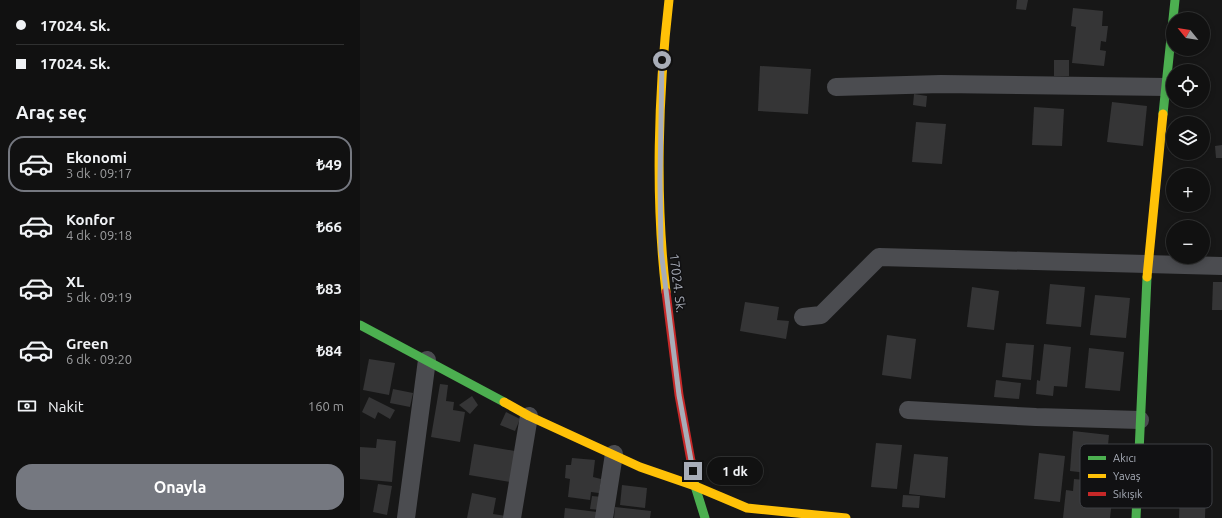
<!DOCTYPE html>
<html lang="tr">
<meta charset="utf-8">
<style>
:root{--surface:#111;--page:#1e1f1f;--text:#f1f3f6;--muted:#9c9d9f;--line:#303131;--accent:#757880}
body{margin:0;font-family:Ubuntu,sans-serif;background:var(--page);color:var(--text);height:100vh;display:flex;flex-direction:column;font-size:15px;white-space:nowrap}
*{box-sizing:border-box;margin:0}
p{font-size:13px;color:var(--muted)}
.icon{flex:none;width:22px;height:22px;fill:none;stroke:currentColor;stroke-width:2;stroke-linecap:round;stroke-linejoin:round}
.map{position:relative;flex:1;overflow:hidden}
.sheet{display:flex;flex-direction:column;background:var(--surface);width:360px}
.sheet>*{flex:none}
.banner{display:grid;align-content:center;height:88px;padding:0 16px;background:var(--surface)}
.needle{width:26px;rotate:300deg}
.buttons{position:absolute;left:806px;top:12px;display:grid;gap:8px}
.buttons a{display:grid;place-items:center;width:44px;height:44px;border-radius:50%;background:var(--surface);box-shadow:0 2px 6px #0003,0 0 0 1px var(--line);font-size:20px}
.end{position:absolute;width:18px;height:18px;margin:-9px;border:5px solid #a8adb8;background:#111;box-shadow:0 0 0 2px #111}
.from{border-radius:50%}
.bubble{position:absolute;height:28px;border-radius:14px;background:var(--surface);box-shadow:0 2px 6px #0003,0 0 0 1px var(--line);font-size:13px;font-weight:700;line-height:28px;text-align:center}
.banner b{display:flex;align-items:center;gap:14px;height:38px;font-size:15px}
.banner b+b{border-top:1px solid var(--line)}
.banner i{width:10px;height:10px;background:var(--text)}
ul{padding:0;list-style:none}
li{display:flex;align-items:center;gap:12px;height:56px;margin:0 8px 6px;padding:0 8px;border:2px solid transparent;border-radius:16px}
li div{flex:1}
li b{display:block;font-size:15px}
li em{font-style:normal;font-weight:700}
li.selected{border-color:var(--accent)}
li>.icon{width:36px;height:36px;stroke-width:1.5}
h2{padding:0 16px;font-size:18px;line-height:48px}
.pay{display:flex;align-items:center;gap:10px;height:44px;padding:0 16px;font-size:15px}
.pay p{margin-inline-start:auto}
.button{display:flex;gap:8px;margin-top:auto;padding:8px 16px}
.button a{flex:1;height:46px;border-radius:16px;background:var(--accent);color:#fff;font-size:16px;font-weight:700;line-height:46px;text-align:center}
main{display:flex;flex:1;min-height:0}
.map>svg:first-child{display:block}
.building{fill:#353536}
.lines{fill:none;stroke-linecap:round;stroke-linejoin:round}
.street{stroke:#4b4c50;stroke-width:18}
.fast{stroke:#4caf50;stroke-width:9}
.slow{stroke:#ffc107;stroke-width:9}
.jam{stroke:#c62828;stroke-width:9}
.route{stroke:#a8adb8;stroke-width:5}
.labels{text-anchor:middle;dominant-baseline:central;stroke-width:3;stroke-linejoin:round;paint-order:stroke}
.street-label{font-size:13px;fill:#a8adb8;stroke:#111113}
.key{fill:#111113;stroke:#3e4045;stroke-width:1}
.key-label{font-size:11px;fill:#a8adb8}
</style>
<main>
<section class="sheet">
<div class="banner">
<b><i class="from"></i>17024. Sk.</b>
<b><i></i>17024. Sk.</b>
</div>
<h2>Araç seç</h2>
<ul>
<li class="selected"><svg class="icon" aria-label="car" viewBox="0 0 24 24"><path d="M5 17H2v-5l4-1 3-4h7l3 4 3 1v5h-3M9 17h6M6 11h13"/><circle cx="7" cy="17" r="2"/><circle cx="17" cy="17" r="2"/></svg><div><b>Ekonomi</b><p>3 dk · 09:17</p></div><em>₺49</em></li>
<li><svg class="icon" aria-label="car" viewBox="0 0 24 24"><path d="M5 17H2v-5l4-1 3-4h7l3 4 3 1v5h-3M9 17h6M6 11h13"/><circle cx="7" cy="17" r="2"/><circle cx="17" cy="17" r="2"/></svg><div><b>Konfor</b><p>4 dk · 09:18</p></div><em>₺66</em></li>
<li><svg class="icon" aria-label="car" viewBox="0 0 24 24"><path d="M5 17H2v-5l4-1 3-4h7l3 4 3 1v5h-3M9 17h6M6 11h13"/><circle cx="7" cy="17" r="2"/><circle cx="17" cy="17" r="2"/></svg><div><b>XL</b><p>5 dk · 09:19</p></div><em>₺83</em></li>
<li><svg class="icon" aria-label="car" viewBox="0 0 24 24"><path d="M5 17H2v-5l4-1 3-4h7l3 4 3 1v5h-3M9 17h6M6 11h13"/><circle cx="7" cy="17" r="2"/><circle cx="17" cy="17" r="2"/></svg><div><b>Green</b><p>6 dk · 09:20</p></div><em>₺84</em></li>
</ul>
<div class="pay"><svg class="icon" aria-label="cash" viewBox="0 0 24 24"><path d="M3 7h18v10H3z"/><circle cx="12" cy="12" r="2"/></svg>Nakit<p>160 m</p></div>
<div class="button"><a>Onayla</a></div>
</section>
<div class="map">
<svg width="862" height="518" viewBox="0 0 862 518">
<rect width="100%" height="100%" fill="#171717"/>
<g class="building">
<path d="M657,0H668L666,10L656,9Z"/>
<path d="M713,8L743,11L742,26H748L746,42L741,41L740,50L746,51L744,66L712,63L716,27L711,26Z"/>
<rect x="694" y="60" width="15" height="16"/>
<path d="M400,66L451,69L448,114L398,111Z"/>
<path d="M554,94L567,96L566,107L553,105Z"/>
<path d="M752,102L787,106L783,146L747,142Z"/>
<path d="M674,107L704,109L702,146L672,145Z"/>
<path d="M556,122L586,124L582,164L552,162Z"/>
<path d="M862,145V158H856L855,146Z"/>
<path d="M853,282H862V310H852Z"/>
<path d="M690,284L725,287L721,327L686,324Z"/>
<path d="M612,287L639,291L634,330L607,327Z"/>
<path d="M735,295L770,298L766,338L730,335Z"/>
<path d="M385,302L419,307L417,320L429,321L426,339L380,331Z"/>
<path d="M527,335L556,339L551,379L522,375Z"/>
<path d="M646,343L674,345L671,380L642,377Z"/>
<path d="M684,344L711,347L707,387L694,386L693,396L676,394L677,380L680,381Z"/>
<path d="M729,348L764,352L760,391L725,388Z"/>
<path d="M9,359L35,363L29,395L3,390Z"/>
<path d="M636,380L661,383L659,399L634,397Z"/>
<path d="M80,384L88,385L86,401L94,402L93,410L105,412L100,442L71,437Z"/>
<path d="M33,389L53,393L50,407L30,403Z"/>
<path d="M112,396L118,405L110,414L99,405Z"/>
<path d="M9,397L35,410L30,419L18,412L15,419L2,412Z"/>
<path d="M146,412L160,419L155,431L140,425Z"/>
<path d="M713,431L749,435L745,475L710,471Z"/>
<path d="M17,439L36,441L32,482L0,479V447L16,448Z"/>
<path d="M516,443L542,445L537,489L511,487Z"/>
<path d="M114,444L155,451L150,482L109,475Z"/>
<path d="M679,453L705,456L700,502L674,499Z"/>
<path d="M554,454L588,457L585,498L549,494Z"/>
<path d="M212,458L235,460L233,477L241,479L239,493L231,492L230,500L208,497L210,479L205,478L206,465H211Z"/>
<path d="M714,479L754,483L750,518H703L706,490L713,491Z"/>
<path d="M18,484L32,486L27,515L13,512Z"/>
<path d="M262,485L287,488L285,508L260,505Z"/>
<path d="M820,486L846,487L845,518H819Z"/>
<path d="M112,493L136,498L133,514L146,516L145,518H107Z"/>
<path d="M543,495L560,496L559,508L542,507Z"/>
<path d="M232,496L242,497L241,510L230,509Z"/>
<path d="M255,507L291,511L290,518H254Z"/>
<path d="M205,508L237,512L236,518H204Z"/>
</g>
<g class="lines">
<g class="street">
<path d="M476,87L581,84L807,87"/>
<path d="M443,317L461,315L519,257L862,266"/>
<path d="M548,410L676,417L780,420"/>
<path d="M46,518L67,360"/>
<path d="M152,518L169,416"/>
<path d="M244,518L254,454"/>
</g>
<g class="fast">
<path d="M803,114L815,0"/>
<path d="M0,325L144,402"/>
<path d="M331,461L335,486L345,518"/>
<path d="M776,518L787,277"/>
</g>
<g class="slow">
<path d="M787,277L803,114"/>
<path d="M306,292C295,199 298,94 309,0"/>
<path d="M144,402L169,416L280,467L335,486L387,508L486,518"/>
</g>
<path class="jam" d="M306,292L319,395L331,461"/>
</g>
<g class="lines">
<path class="route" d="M302,60L300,180L301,250L319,395L333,471"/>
</g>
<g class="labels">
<g class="street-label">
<text transform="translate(318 283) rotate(83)">17024. Sk.</text>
</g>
</g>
<rect x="720" y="444" width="132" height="64" rx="6" class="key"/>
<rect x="728" y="456" width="18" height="4" fill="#4caf50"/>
<rect x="728" y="474" width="18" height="4" fill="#ffc107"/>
<rect x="728" y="492" width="18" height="4" fill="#c62828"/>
<g class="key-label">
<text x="753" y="462">Akıcı</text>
<text x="753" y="480">Yavaş</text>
<text x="753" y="498">Sıkışık</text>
</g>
</svg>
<div class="buttons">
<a><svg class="needle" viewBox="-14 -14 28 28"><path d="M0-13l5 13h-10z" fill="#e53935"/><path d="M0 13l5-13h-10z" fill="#9c9d9f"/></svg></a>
<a><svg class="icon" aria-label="locate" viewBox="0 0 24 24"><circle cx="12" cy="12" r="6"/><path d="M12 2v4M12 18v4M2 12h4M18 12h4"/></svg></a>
<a><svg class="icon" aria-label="layers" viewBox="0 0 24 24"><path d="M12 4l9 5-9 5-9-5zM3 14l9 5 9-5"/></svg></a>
<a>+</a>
<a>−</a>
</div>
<i class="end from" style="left:302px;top:60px"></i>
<i class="end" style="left:333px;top:471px"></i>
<div class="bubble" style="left:347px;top:457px;width:56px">1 dk</div>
</div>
</main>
